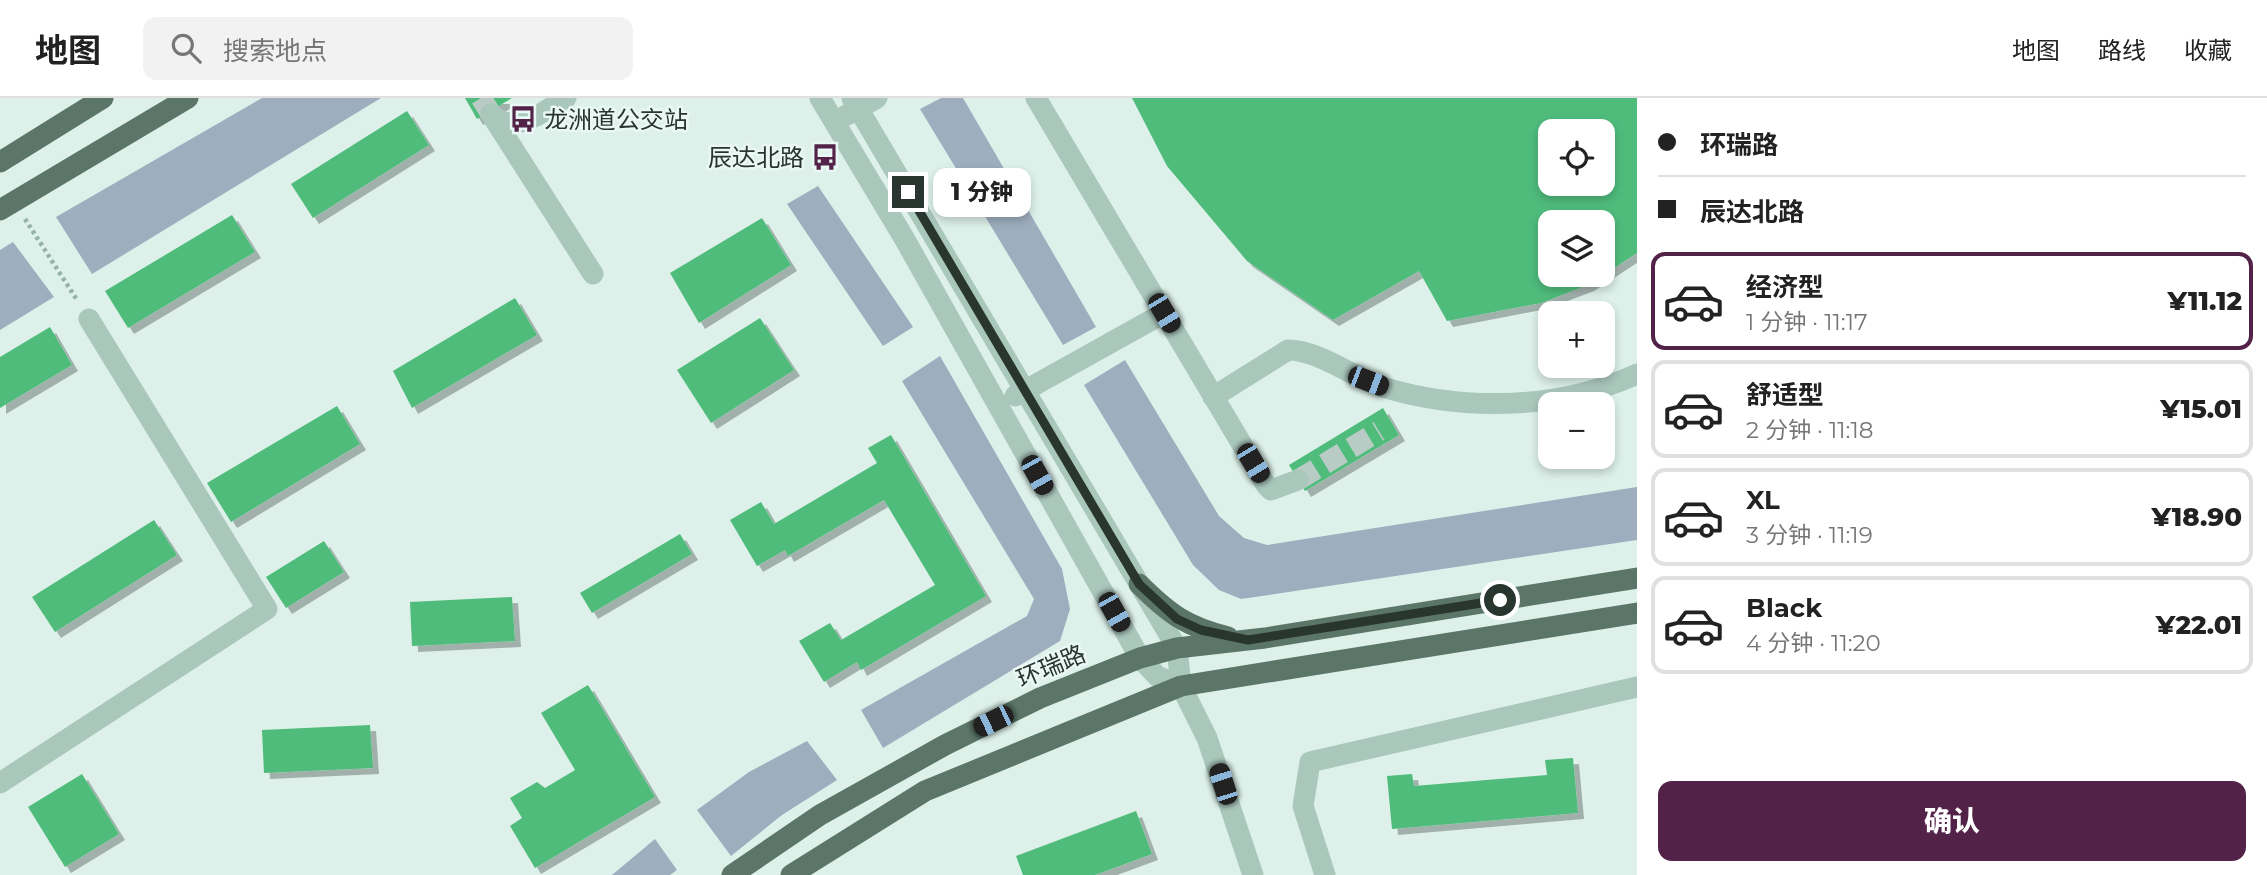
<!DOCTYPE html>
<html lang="zh">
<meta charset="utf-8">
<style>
:root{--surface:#fff;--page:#f2f2f2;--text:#222;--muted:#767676;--line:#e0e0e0;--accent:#532248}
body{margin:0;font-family:Montserrat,"Noto Sans SC",sans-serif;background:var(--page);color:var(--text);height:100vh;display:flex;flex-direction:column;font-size:26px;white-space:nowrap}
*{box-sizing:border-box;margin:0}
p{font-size:23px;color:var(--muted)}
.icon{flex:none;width:38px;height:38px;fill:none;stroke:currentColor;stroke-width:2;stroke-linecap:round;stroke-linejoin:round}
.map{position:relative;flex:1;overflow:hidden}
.side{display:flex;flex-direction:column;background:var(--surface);width:630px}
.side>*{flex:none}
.hud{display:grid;align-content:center;height:154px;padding:0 21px;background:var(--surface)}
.buttons{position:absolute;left:1538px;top:21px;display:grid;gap:14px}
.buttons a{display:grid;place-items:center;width:77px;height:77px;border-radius:14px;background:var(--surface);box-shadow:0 4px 10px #0003;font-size:35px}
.end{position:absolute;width:32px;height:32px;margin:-16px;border:9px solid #29352f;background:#fff;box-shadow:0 0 0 4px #fff}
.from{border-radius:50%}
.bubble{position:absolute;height:49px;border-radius:14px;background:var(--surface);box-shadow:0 4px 10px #0003;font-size:23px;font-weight:800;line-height:49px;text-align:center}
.car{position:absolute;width:21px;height:42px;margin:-21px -10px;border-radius:9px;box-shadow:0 0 5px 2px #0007;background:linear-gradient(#222 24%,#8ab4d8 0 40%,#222 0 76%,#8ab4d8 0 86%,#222 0)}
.hud b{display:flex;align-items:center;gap:24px;height:66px;font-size:26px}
.hud b+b{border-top:2px solid var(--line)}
.hud i{width:18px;height:18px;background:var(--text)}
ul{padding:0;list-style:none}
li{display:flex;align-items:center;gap:21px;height:98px;margin:0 14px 10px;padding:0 7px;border:4px solid var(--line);border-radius:14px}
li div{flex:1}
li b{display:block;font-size:26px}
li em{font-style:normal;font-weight:800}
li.selected{border-color:var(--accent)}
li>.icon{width:63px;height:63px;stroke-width:1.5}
.button{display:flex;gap:14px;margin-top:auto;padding:14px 21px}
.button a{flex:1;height:80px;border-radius:14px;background:var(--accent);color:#fff;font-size:28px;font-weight:800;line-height:80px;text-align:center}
header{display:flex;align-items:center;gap:42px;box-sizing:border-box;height:98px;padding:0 35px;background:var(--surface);border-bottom:2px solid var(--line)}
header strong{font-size:33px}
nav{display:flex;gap:38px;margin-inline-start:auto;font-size:24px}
.search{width:490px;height:63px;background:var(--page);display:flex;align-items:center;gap:18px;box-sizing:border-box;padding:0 24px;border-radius:14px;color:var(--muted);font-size:26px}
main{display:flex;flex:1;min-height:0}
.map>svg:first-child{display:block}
.green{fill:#9eaebe}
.building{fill:#4fbc7b;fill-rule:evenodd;filter:url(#shadow)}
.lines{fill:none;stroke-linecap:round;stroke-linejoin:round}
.minor-tunnel{stroke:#b9cbc5;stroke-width:21;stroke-dasharray:21 10;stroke-linecap:butt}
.path{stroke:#94b3a6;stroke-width:4.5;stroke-dasharray:3.5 3.5;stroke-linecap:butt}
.minor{stroke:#aac7bc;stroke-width:21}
.major{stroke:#5b7668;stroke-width:21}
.route{stroke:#29352f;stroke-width:9}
.labels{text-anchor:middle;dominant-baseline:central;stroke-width:5;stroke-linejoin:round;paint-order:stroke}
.poi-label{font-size:24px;fill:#29352f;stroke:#e9f8f4;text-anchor:start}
.street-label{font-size:24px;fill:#29352f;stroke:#e9f8f4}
</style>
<header>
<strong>地图</strong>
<div class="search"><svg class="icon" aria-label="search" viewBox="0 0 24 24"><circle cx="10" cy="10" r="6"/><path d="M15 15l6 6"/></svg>搜索地点</div>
<nav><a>地图</a><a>路线</a><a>收藏</a></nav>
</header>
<main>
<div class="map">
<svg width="1637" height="777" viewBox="0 0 1637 777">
<defs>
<filter id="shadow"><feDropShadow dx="6" dy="6" stdDeviation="0" flood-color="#0004"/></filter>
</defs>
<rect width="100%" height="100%" fill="#ddf0ea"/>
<g class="green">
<path d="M262,0H381L92,176L56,119Z"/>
<path d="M941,0H963L1096,229L1063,247L920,11Z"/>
<path d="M818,88L913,229L883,248L787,106Z"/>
<path d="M13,144L54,199L0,232V152Z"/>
<path d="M940,258L1062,471L1070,511L1060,543L883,650L861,612L1027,518L1034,501L902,283Z"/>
<path d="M1125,262L1219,418L1244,440L1267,447L1637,389V442L1241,501L1219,492L1193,467L1084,287Z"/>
<path d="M807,643L837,682L782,717L731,758L697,712L749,674Z"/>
<path d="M655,741L677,772L670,777H612Z"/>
</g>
<g class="building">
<path d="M465,0H512L477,21Z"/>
<path d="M1132,0H1637V155L1588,187L1541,205L1447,223L1419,173L1333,222L1247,163L1167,68ZM1550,33H1603V86H1550ZM1550,124H1603V177H1550Z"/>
<path d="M407,13L429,47L313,120L291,86Z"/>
<path d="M232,117L255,154L128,230L105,193Z"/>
<path d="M762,120L791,167L699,225L670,175Z"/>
<path d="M515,200L537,237L412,310L393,273Z"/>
<path d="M760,220L794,272L711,325L677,272Z"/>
<path d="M50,229L72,267L0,310V259Z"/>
<path d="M337,308L360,346L231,424L207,385Z"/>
<path d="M1383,310L1399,337L1305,393L1289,367Z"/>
<path d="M891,337L986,498L861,572L857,564L824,584L799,543L830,525L841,542L935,487L884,402L788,458L785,452L757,468L730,422L761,404L774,426L877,365L868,350Z"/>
<path d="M154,422L177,457L55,534L32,499Z"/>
<path d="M680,436L692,456L592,515L580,495Z"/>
<path d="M324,443L344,474L286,510L266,479Z"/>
<path d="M512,499L515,543L412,548L410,504Z"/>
<path d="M588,587L655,699L535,770L510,728L522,720L510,700L537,684L545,690L575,672L541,615Z"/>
<path d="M370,627L373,670L264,675L262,632Z"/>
<path d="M1573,660L1578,715L1392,731L1387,678L1412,676L1414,688L1547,677L1545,662Z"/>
<path d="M82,676L119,736L65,769L28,709Z"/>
<path d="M1136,713L1152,756L1095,777H1023L1016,758Z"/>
</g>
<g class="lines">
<g class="minor-tunnel">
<path d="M481,0L491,16"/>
<path d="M1298,382L1379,333"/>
</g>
<path class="path" d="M25,121L77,202"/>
<g class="minor">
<path d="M820,0L904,140L1140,560L1157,578L1181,588"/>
<path d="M852,0L1177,550L1181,588L1207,640L1253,777"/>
<path d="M1036,0L1266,387L1271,392L1298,382"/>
<path d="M491,16L593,176"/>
<path d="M491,16C514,39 544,13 566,0"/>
<path d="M845,18L877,0"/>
<path d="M1015,298L1164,215"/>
<path d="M1213,299L1288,252C1319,252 1355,281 1386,290C1467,314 1561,311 1637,276"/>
<path d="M0,685L267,511L89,221"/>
<path d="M1325,777L1303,708L1310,664L1637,589"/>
</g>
<g class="major">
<path d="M0,64L103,0"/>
<path d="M0,112L188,0"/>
<path d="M1139,486C1169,516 1187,529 1228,539"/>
<path d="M732,777L820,717L945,647L1040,600L1140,560L1177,550L1265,540L1637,480"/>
<path d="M791,777L925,693L1181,588L1637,515"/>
</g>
</g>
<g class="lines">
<path class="route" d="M908,94L1139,486L1177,521L1201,532L1248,542L1500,502"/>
</g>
<defs>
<symbol id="bus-bare" viewBox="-9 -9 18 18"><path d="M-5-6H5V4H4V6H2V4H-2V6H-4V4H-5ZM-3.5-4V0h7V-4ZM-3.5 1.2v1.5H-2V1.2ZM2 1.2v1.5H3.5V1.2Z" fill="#532248" stroke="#e9f8f4" stroke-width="2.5" paint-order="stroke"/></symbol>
</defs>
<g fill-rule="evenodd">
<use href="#bus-bare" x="504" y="2" width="38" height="38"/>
<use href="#bus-bare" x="806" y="40" width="38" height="38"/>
</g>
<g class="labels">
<g class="poi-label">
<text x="544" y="21">龙洲道公交站</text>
<text x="804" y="59" text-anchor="end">辰达北路</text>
</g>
<g class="street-label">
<text transform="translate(1051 568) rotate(-23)">环瑞路</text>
</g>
</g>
</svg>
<div class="buttons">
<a><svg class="icon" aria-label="locate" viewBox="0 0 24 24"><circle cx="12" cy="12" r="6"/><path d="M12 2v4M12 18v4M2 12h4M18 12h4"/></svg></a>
<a><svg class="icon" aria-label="layers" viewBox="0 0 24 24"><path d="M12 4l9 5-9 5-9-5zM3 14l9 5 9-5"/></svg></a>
<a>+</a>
<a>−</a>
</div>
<i class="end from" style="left:1500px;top:502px"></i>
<i class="end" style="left:908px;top:94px"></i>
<div class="bubble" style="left:933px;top:70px;width:98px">1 分钟</div>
<i class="car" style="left:1164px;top:215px;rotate:149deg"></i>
<i class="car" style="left:1368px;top:283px;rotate:111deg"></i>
<i class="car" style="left:1253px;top:365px;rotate:149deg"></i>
<i class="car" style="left:1037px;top:377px;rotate:151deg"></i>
<i class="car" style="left:1114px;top:514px;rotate:151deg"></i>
<i class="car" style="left:993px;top:623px;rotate:244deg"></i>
<i class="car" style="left:1223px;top:686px;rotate:342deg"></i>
</div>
<section class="side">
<div class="hud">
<b><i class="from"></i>环瑞路</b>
<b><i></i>辰达北路</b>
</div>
<ul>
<li class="selected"><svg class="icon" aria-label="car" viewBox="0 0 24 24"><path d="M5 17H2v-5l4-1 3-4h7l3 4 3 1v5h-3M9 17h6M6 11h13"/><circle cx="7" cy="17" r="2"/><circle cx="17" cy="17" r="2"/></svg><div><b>经济型</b><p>1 分钟 · 11:17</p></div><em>¥11.12</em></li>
<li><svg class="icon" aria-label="car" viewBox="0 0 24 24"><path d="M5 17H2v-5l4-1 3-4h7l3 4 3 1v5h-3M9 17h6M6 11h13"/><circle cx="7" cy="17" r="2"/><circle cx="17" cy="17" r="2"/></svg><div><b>舒适型</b><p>2 分钟 · 11:18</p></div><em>¥15.01</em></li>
<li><svg class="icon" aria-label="car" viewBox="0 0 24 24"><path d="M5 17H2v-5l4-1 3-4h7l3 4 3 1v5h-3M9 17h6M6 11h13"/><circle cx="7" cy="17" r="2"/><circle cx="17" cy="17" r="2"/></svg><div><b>XL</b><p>3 分钟 · 11:19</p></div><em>¥18.90</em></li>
<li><svg class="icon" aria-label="car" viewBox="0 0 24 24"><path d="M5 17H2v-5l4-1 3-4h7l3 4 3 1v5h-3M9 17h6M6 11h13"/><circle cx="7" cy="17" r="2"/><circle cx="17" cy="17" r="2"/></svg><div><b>Black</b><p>4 分钟 · 11:20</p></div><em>¥22.01</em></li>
</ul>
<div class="button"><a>确认</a></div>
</section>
</main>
